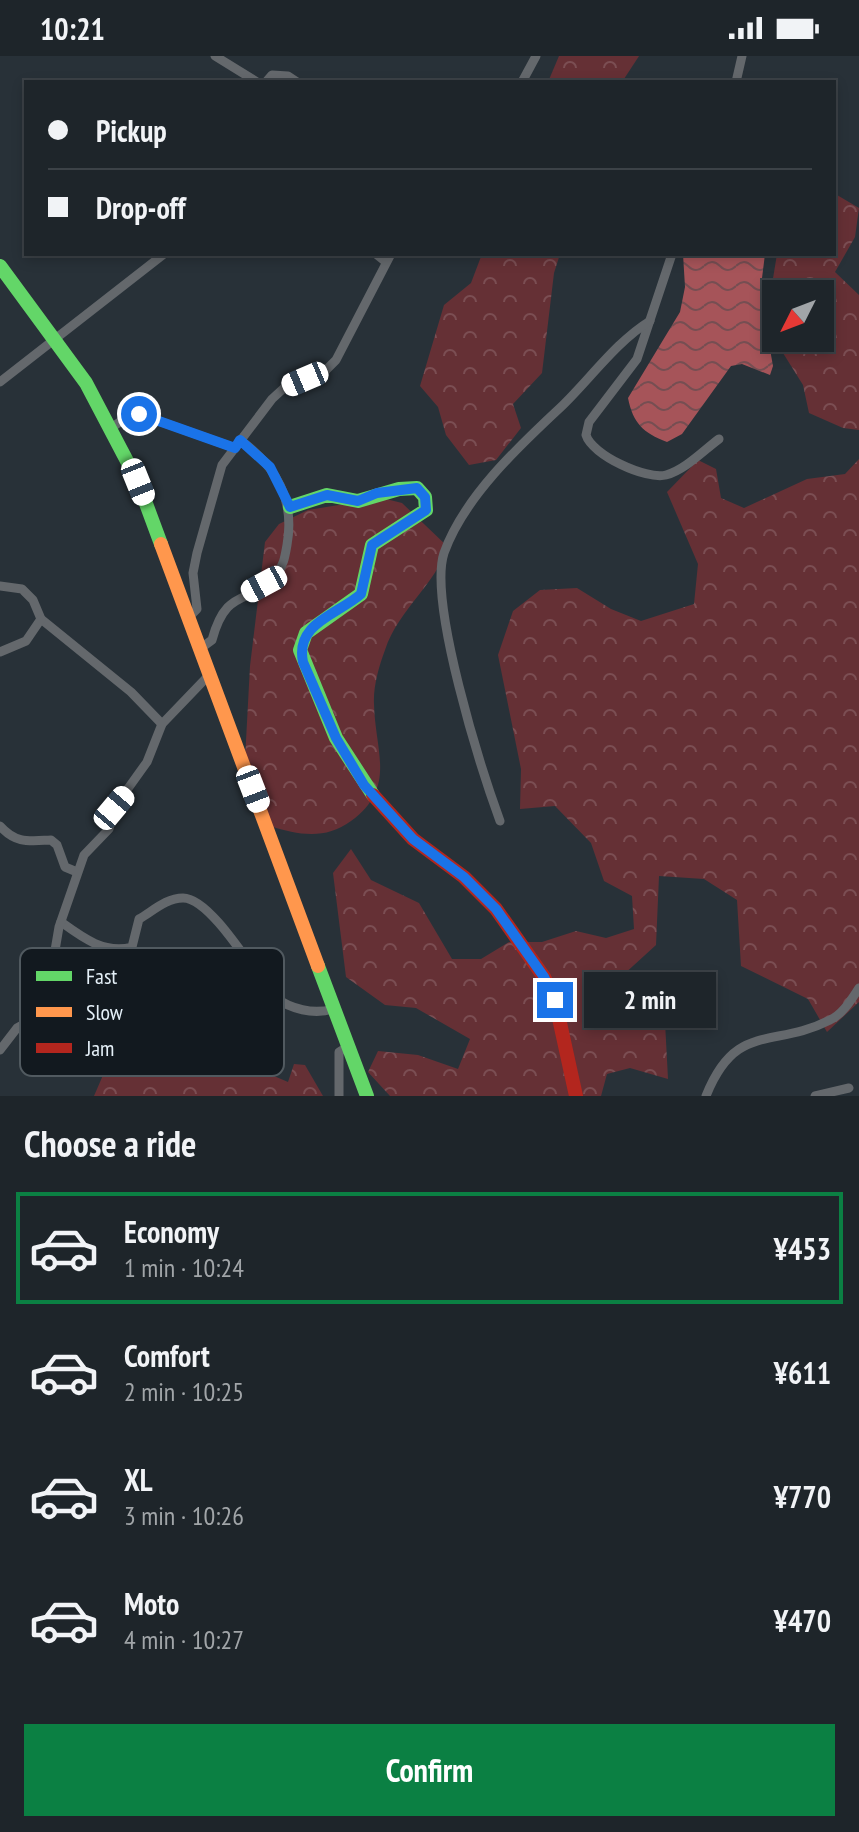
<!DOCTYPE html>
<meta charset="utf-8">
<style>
:root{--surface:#1e252a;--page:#2b3136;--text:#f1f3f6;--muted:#a1a5a8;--line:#3c4247;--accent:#0b8043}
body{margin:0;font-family:"PT Sans Narrow",sans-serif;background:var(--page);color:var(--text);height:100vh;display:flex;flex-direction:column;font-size:30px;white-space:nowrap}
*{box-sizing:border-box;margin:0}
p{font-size:26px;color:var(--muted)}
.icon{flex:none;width:44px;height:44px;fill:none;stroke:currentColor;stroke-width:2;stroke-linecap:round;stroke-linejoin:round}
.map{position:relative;height:1040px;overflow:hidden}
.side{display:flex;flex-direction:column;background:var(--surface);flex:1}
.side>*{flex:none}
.banner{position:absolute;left:24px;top:24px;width:812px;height:176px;border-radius:0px;box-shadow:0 4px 12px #0003,0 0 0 2px var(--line);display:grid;align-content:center;height:176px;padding:0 24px;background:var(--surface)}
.needle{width:52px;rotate:228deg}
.tools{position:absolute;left:762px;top:224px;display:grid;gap:16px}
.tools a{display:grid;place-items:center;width:72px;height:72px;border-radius:0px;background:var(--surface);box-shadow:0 4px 12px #0003,0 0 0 2px var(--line);font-size:40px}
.end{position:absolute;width:36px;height:36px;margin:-18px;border:10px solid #1a73e8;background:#fff;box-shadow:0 0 0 4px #fff}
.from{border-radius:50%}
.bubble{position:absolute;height:56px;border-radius:0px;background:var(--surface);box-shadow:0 4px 12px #0003,0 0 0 2px var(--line);font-size:26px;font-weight:700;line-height:56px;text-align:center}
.car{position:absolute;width:24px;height:48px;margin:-24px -12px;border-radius:10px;box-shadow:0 0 6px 2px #0007;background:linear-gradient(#fff 24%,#345 0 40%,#fff 0 76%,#345 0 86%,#fff 0)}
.banner b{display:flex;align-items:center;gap:28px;height:76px;font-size:30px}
.banner b+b{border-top:2px solid var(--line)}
.banner i{width:20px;height:20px;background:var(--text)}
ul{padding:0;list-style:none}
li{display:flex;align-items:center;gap:24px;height:112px;margin:0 16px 12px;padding:0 8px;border:4px solid transparent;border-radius:0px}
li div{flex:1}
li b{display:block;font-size:30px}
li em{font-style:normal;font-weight:700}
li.active{border-color:var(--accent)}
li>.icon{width:72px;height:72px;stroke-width:1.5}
h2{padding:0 24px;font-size:36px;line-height:96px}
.primary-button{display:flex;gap:16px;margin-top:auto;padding:16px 24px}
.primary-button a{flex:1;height:92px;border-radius:0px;background:var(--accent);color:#fff;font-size:32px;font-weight:700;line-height:92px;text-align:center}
.status{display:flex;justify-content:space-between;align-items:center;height:56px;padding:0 40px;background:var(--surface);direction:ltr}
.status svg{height:22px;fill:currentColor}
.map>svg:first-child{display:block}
.forest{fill:url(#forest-crowns)}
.water{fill:url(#water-waves)}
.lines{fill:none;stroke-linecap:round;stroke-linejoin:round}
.street{stroke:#64686c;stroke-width:9}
.fast{stroke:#63d668;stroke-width:14}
.slow{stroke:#ff974d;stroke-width:14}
.jam{stroke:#b3261e;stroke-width:14}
.route{stroke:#1a73e8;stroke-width:10}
.key{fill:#12191f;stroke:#515a60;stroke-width:2}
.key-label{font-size:22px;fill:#e5f0f8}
</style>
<div class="status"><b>10:21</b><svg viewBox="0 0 49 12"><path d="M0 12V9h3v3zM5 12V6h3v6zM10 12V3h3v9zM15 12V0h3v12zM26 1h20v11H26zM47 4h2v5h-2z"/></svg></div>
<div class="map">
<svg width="859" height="1040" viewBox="0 0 859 1040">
<defs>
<pattern id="forest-crowns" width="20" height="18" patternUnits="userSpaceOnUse" patternTransform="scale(2)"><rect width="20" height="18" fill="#653035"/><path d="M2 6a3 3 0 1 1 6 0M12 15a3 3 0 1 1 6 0" fill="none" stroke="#7b4e53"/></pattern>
<pattern id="water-waves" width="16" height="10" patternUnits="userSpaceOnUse" patternTransform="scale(2)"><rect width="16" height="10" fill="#a65459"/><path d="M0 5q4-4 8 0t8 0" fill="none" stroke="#764e52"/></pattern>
</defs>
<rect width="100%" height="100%" fill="#283138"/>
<g class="forest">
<path d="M559,0H639L622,26H548Z"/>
<path d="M837,139L859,152L855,181L835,216L859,239V374L843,372L809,357L803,329L778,289L777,282H820V238H776V276L770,241L777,198H834V141Z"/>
<path d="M482,198H560L554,217L542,317L513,348L521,372L496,404L469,409L446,379L438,351L420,330L444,249L471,227Z"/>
<path d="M859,403V946L827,976L808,943L741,910L737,844L704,823L659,820L656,889L622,920L610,946L665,966L668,1023L630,1012L607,1018L601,1040H390L368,1016L378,995L418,999L458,1013L470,983L416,952L385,949L346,921L333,817L351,793L371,824L419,847L452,903H481L509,886H542L576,875L606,882L634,873L632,840L604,825L591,787L555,750L520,753L521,713L498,599L513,555L540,534L577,532L611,553L641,565L694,548L698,508L667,436L698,404L716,413L721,442L744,452L807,423L845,418Z"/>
<path d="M382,442L402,447L447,490C437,528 399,552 385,594C379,610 373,631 374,648C375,696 397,731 351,765C325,784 299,779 270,770L244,723L250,610L265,486L279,468L308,454Z"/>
<path d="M143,946C208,953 210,956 237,1015L253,1011L288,1026L294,1008L305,1009L323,1040H94L113,996L120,967Z"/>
</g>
<path class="water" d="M683,198H765L760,238L773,310L770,319L742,308L731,310L682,378L667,386C643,377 633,367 628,342L680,256L685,231Z"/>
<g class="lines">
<g class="street">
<path d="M215,0L257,26"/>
<path d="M266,26L272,19L288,20L297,26"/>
<path d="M522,26L536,0"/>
<path d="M736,26L742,0"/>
<path d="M376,198L386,206"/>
<path d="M672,198L637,303L589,366L586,379C592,399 646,424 666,419C685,414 704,394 719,383"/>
<path d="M0,326L164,198"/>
<path d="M111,372L130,359L139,358L235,392"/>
<path d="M0,530L22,533L33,544L41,563L131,636L162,668"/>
<path d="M189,561L197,553L193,517L197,497L222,409L272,343L284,332L326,314L336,304L391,198"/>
<path d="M201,592L212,584C227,528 251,551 277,517C284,509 285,500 287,489C295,444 277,411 240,384"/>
<path d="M0,596L26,585L41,563"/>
<path d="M500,765C481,713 428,546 444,497C464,441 519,390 562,350C590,323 617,285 650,265"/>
<path d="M0,770C16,788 29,785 51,784L57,789L65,811L77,816"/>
<path d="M61,866C83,882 104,898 132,891L139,863C153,855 166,842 183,842C211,842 254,917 274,941C291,953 313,959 333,953"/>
<path d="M0,994L17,972L26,967L50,976L62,972L74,941L53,906L59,871L84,799L109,773L114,752L147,706L162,668L210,618"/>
<path d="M339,1040V996L347,991"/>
<path d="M706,1040C736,965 773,993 830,964C843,958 851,944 859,932"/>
<path d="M815,1040L849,1032"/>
</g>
<g class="fast">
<path d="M0,210L86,327L138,426L161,488"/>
<path d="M290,451L327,439L358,445L399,433L417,432L425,441L426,454L372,489L361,538L306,577L300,594L336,682L373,739"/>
<path d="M318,910L367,1040"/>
</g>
<path class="slow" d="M161,488L318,910"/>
<path class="jam" d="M373,739L413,783L464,821L496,853L544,921L555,944L576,1040"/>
</g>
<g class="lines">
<path class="route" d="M139,358L235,392L240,384L270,411L290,451L327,439L358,445L377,437L417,432L425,441L426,454L372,489L361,538C337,559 295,567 303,606L336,682L364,729L413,783L464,821L496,853L544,921L555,944"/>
</g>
<rect x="20" y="892" width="264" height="128" rx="12" class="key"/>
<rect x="36" y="915" width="36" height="10" fill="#63d668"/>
<rect x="36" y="951" width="36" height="10" fill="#ff974d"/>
<rect x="36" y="987" width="36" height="10" fill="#b3261e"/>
<g class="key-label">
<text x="86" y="928">Fast</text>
<text x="86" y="964">Slow</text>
<text x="86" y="1000">Jam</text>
</g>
</svg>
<div class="tools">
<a><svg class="needle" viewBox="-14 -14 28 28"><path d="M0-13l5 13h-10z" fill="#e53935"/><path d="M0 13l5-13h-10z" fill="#a1a5a8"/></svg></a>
</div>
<i class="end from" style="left:139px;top:358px"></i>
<i class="end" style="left:555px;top:944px"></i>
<div class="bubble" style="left:584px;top:916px;width:132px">2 min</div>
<i class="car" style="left:305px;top:323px;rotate:247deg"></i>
<i class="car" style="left:138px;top:426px;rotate:158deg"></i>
<i class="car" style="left:264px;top:528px;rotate:242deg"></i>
<i class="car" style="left:253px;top:733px;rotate:159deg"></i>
<i class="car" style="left:114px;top:752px;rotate:40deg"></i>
<div class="banner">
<b><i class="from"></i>Pickup</b>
<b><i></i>Drop-off</b>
</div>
</div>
<section class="side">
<h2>Choose a ride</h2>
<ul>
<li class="active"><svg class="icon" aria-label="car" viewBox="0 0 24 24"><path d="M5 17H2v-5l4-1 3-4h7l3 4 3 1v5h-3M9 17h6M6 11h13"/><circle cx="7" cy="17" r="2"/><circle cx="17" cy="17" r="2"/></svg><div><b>Economy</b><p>1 min · 10:24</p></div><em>¥453</em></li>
<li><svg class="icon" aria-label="car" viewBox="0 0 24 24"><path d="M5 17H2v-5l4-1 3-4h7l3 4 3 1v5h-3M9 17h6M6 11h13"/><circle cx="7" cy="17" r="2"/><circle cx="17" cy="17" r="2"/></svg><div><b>Comfort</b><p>2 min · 10:25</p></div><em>¥611</em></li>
<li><svg class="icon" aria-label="car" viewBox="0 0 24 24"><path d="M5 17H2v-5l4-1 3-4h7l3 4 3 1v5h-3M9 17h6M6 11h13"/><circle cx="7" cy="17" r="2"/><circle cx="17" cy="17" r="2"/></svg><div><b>XL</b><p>3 min · 10:26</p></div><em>¥770</em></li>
<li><svg class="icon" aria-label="car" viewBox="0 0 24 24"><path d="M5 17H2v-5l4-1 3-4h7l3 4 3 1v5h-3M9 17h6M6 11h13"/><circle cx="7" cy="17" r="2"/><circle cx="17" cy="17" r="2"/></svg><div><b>Moto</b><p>4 min · 10:27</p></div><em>¥470</em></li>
</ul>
<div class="primary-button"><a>Confirm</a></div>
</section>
